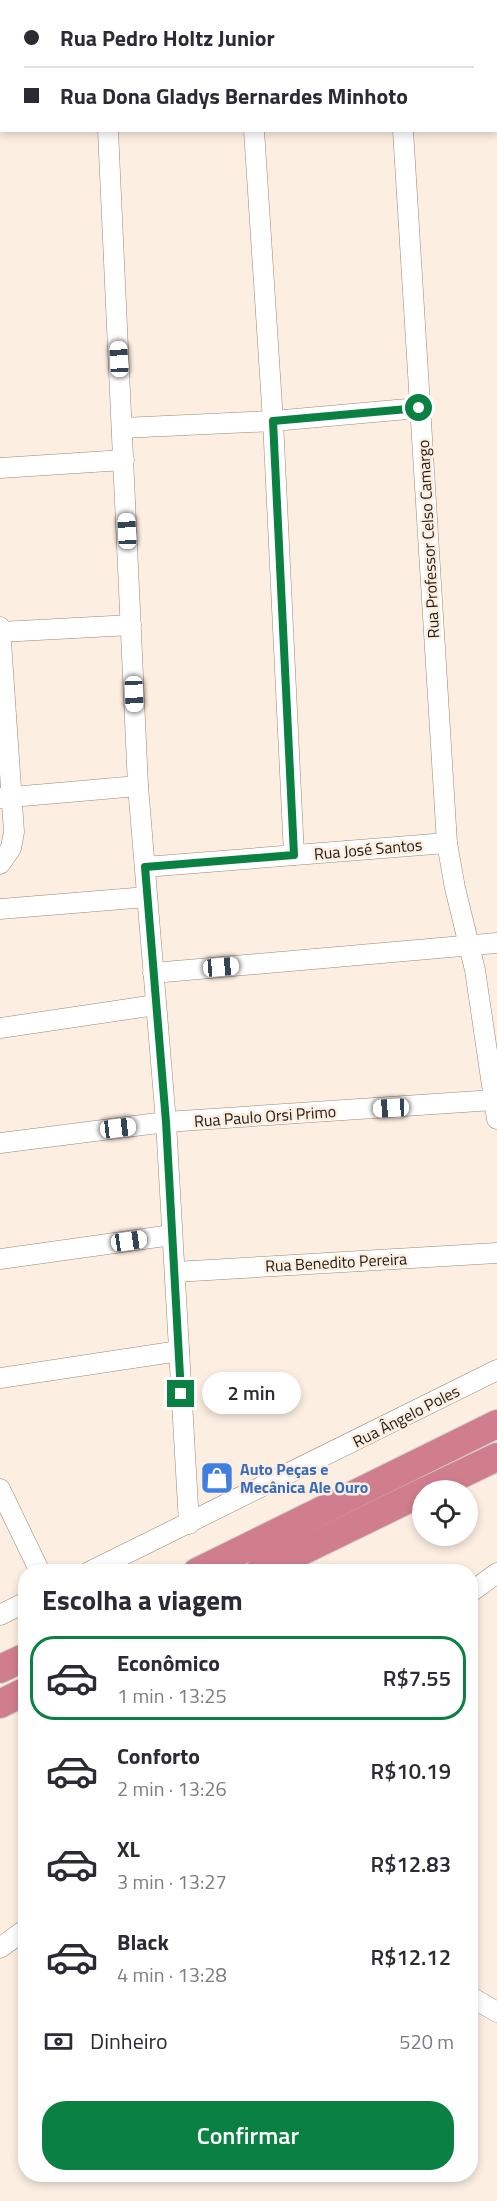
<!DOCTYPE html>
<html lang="pt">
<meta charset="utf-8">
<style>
:root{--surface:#fff;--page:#f2f2f3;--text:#2b2b33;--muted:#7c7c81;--line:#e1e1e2;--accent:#0b8043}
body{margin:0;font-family:"Titillium Web",sans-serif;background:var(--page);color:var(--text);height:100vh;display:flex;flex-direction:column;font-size:22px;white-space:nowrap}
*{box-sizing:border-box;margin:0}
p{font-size:20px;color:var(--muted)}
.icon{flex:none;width:33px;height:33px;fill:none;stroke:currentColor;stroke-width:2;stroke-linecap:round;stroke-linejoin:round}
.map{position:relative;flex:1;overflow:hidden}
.details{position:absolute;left:18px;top:1564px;width:460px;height:618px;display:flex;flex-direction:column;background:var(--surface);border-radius:24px;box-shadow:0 3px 9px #0003}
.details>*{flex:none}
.hud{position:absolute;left:0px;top:0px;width:498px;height:132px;box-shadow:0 3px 9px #0003;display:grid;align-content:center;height:132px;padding:0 24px;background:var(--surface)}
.tools{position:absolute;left:412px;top:1480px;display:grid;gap:12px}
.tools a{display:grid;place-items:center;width:66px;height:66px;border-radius:50%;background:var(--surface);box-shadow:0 3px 9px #0003;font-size:30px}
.end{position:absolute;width:27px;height:27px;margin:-14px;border:8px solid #0b8043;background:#fff;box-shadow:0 0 0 3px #fff}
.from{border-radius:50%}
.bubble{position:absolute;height:42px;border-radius:21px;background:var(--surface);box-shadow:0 3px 9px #0003;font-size:20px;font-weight:600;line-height:42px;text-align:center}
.car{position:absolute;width:18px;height:36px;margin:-18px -9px;border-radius:8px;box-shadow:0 0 4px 2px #0007;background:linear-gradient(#fff 24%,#345 0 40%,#fff 0 76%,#345 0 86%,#fff 0)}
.hud b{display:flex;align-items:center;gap:21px;height:57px;font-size:22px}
.hud b+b{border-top:2px solid var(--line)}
.hud i{width:15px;height:15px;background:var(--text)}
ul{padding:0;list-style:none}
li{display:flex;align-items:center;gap:18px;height:84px;margin:0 12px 9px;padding:0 12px;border:3px solid transparent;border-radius:24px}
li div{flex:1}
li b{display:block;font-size:22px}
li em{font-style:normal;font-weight:600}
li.on{border-color:var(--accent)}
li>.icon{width:54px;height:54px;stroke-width:1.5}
h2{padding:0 24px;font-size:27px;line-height:72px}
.pay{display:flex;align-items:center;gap:15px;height:66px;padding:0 24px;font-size:22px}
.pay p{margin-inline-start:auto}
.cta{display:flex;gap:12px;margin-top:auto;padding:12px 24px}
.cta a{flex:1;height:69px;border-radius:24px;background:var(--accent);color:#fff;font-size:24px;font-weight:600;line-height:69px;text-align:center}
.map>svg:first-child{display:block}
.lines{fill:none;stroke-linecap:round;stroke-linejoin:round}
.minor-casing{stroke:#9b8773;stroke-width:21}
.highway-casing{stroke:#d3d1d0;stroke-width:30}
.minor{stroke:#fff;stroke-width:20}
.highway{stroke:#d07e8e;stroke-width:28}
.route{stroke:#0b8043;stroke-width:8}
.labels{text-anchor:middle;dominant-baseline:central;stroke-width:5;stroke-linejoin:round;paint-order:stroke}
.street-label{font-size:16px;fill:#221a12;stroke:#fceee1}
.shop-label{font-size:16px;font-weight:bold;fill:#366cbe;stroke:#fceee1;text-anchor:start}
</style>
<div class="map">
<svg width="497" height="2201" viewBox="0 0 497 2201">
<rect width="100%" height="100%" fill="#fceee1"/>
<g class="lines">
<defs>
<g id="minor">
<path d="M102,0V2"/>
<path d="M246,0V2"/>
<path d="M396,0V2"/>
<path d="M108,130L138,786L166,1122L189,1524"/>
<path d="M254,130L273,421L294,855"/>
<path d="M403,130L447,843L455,888L475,970L497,1119"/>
<path d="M122,428L273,421L419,408"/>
<path d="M0,468L124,460"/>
<path d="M0,627L14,832L11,848L0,864"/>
<path d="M0,632L131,625"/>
<path d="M0,798L138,786"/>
<path d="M145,867L447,843"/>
<path d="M0,909L147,897"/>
<path d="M153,973L497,943"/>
<path d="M0,1028L156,1005"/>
<path d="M0,1143L166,1122L494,1100"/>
<path d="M0,1259L172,1235"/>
<path d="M175,1272L497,1253"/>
<path d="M0,1378L179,1351"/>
<path d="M0,1489L40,1572"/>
<path d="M89,1572L497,1370"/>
<path d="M471,1592L497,1573"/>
<path d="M0,1615L26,1602"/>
<path d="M0,1948L26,1929"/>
<path d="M471,1997L497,2012"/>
</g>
<g id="highway">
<path d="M426,1491L497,1457"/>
<path d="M197,1572L497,1424"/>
<path d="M259,1572L423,1492"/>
<path d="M0,1669L26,1657"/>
<path d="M0,1704L26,1691"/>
</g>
</defs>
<use href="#minor" class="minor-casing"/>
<use href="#highway" class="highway-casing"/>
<use href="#minor" class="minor"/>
<use href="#highway" class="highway"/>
</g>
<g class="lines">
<path class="route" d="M181,1394L166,1122L145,867L294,855L273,421L419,408"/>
</g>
<defs>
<symbol id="shop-square" viewBox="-11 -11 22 22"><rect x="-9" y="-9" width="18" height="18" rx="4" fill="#3f7fe0" stroke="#fceee1"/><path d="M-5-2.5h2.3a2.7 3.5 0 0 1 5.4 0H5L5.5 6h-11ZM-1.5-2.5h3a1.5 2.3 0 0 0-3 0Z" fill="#fff"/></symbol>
</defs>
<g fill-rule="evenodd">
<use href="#shop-square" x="198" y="1459" width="38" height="38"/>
</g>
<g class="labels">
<g class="street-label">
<text transform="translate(428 539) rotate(-93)">Rua Professor Celso Camargo</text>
<text transform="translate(368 849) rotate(-5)">Rua José Santos</text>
<text transform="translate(265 1116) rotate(-4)">Rua Paulo Orsi Primo</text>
<text transform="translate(336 1262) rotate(-3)">Rua Benedito Pereira</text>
<text transform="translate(406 1416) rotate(-27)">Rua Ângelo Poles</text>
</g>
<g class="shop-label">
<text x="240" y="1469">Auto Peças e<tspan x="240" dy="18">Mecânica Ale Ouro</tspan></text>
</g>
</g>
</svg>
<div class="tools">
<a><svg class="icon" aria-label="locate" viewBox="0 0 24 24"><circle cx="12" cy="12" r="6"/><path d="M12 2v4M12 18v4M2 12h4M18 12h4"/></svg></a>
</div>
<i class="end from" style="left:419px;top:408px"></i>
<i class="end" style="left:181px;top:1394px"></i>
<div class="bubble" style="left:202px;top:1372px;width:99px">2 min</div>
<i class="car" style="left:119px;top:359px;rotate:357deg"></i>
<i class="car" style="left:127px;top:531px;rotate:357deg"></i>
<i class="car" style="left:134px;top:694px;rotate:178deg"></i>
<i class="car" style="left:221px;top:967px;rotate:85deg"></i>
<i class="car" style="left:391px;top:1108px;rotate:267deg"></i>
<i class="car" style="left:118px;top:1128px;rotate:83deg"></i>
<i class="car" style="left:129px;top:1241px;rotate:82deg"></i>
<div class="hud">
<b><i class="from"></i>Rua Pedro Holtz Junior</b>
<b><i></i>Rua Dona Gladys Bernardes Minhoto</b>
</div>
<section class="details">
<h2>Escolha a viagem</h2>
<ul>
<li class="on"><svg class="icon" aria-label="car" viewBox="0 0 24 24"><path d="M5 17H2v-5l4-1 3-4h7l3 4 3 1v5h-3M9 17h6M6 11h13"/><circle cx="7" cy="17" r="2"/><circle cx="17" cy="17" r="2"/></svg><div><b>Econômico</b><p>1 min · 13:25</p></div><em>R$7.55</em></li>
<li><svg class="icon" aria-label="car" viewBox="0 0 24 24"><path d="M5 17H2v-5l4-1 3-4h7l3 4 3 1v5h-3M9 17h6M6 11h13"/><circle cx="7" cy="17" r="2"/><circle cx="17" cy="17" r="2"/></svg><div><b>Conforto</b><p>2 min · 13:26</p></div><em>R$10.19</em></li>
<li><svg class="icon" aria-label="car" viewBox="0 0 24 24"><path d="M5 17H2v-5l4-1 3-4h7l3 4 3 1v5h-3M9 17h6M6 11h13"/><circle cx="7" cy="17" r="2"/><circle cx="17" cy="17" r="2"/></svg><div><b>XL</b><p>3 min · 13:27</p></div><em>R$12.83</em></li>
<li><svg class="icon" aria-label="car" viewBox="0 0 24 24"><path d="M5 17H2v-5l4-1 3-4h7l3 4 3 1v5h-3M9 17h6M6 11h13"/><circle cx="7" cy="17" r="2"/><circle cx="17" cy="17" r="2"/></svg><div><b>Black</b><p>4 min · 13:28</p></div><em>R$12.12</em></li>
</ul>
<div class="pay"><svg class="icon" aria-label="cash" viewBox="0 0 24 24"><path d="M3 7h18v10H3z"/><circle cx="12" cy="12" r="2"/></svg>Dinheiro<p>520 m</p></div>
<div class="cta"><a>Confirmar</a></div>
</section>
</div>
